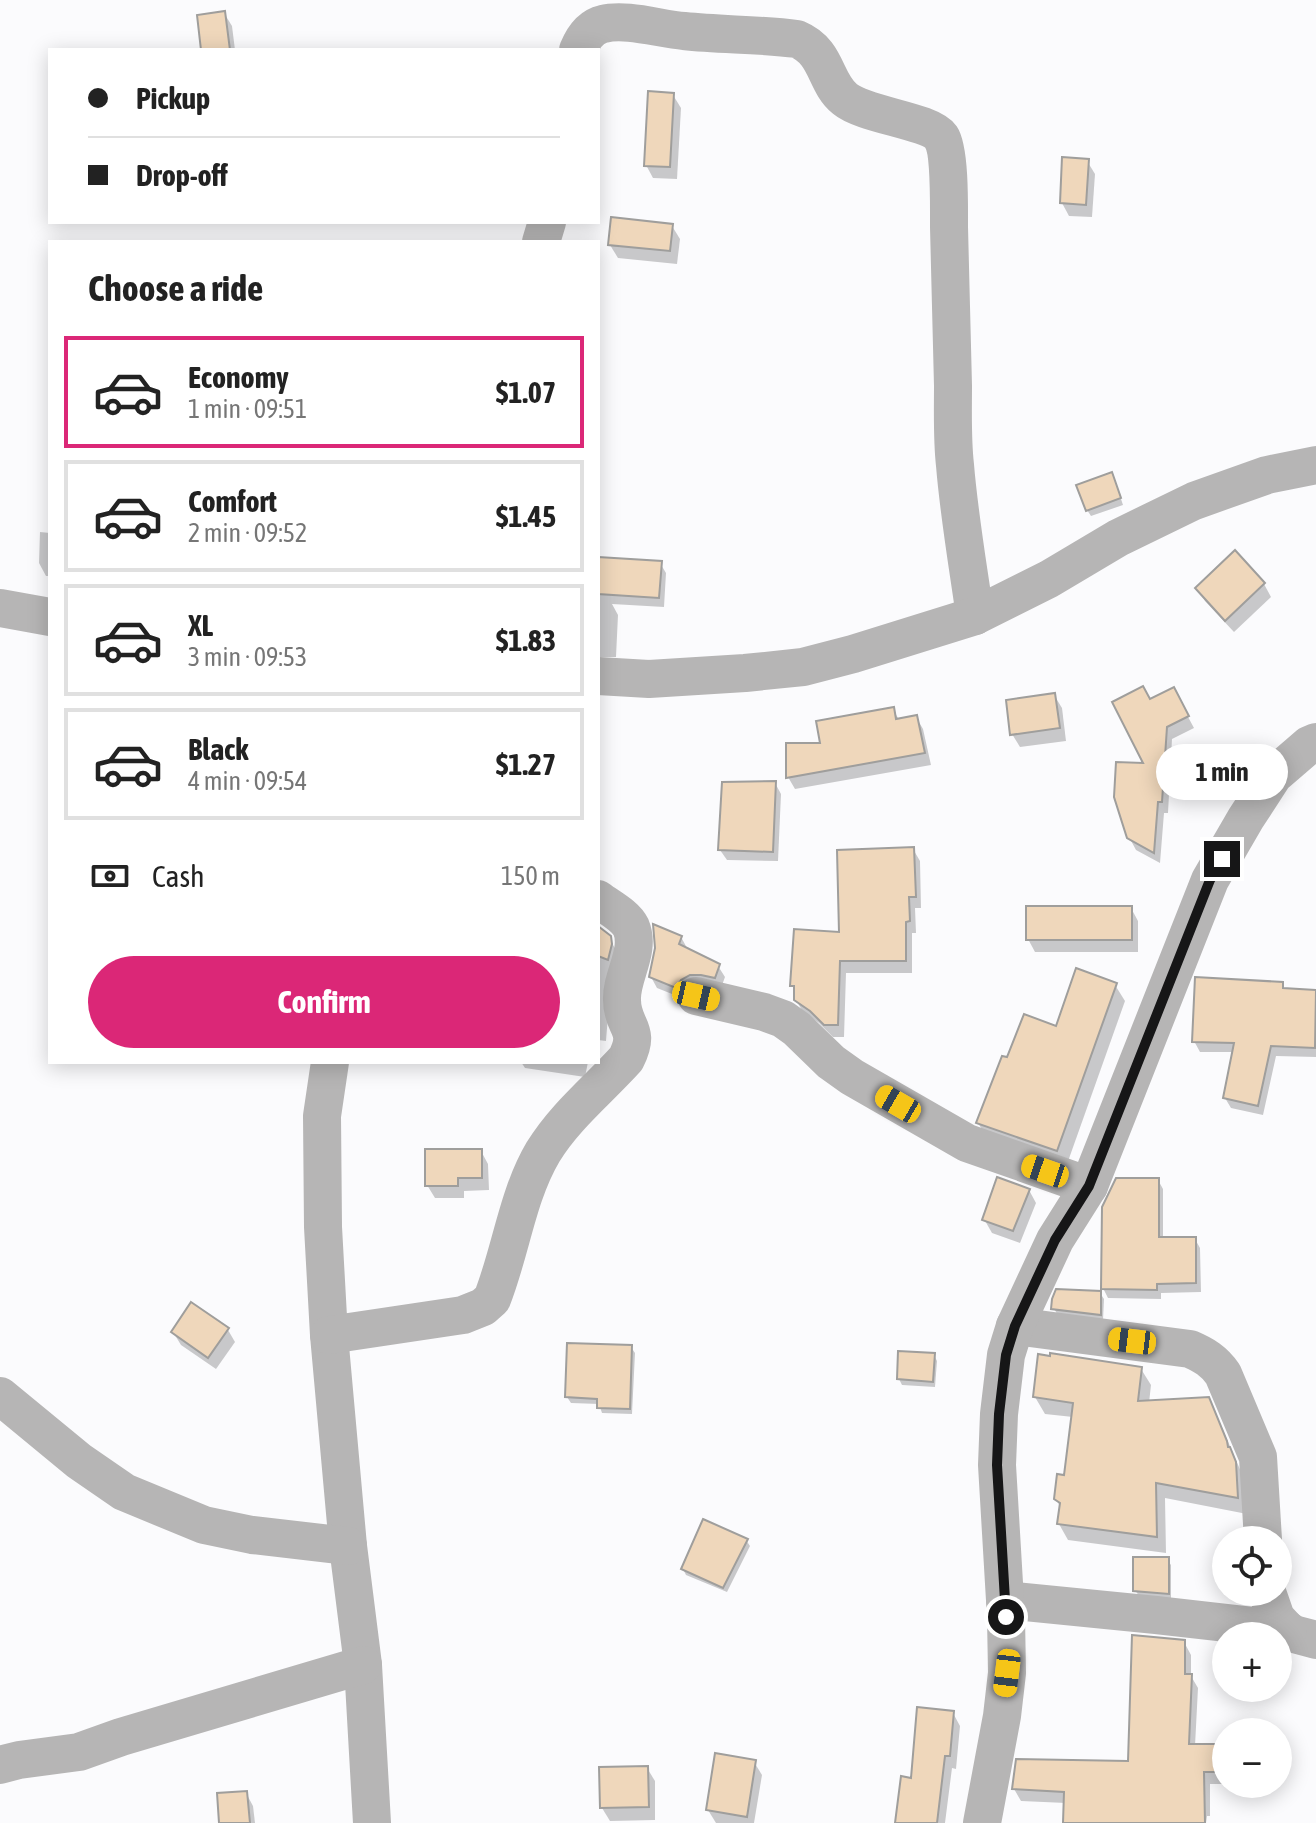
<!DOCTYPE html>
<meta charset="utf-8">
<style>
:root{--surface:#fff;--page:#f6f6f6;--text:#222;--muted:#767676;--line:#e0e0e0;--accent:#db2777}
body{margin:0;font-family:"Asap Condensed",sans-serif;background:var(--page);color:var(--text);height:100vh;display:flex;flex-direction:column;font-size:30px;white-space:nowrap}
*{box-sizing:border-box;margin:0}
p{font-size:26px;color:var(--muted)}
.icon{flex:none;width:44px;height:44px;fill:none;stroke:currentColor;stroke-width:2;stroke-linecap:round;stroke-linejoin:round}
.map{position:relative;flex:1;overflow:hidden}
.panel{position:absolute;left:48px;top:240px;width:552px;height:824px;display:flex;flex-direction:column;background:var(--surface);border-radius:0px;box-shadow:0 4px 20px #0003}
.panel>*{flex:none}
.guide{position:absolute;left:48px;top:48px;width:552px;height:176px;border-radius:0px;box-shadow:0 4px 20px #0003;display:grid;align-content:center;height:176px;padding:0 40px;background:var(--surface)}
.tools{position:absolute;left:1212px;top:1526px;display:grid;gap:16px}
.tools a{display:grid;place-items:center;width:80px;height:80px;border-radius:50%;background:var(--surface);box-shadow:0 4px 20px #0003;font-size:40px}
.end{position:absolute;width:36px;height:36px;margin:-18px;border:10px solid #161617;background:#fff;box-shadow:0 0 0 4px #fff}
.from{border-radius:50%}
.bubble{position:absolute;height:56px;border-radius:28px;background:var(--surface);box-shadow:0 4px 20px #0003;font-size:26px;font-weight:700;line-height:56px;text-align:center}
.car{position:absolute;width:24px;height:48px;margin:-24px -12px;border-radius:10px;box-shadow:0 0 6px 2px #0007;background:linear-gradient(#f5c518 24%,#345 0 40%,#f5c518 0 76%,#345 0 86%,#f5c518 0)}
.guide b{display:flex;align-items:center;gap:28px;height:76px;font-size:30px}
.guide b+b{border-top:2px solid var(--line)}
.guide i{width:20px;height:20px;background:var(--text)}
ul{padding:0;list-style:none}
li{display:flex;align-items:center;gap:24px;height:112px;margin:0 16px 12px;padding:0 24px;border:4px solid var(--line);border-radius:0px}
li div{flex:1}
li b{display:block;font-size:30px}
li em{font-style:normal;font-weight:700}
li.current{border-color:var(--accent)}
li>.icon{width:72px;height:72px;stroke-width:1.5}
h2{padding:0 40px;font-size:36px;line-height:96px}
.pay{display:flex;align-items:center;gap:20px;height:88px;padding:0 40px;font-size:30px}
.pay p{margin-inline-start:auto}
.action{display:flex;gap:16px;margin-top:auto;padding:16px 40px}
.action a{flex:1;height:92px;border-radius:48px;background:var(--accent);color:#fff;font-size:32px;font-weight:700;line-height:92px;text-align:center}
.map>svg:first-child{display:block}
.shadow{fill:#0003}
.building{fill:#efd7bb;stroke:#9f9e9c;stroke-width:2}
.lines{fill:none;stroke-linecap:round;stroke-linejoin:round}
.minor{stroke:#b6b5b5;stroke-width:38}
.route{stroke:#161617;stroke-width:10}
</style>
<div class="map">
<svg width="1316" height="1823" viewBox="0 0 1316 1823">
<rect width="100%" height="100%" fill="#fbfbfd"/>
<g class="shadow">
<path d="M224,13L232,26L235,50H203Z"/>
<path d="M673,95L681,108L677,179L653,178L646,165Z"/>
<path d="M1087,161L1095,174L1092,217L1069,216L1062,203Z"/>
<path d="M672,226L680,239L677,264L618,258L610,245Z"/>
<path d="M1115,481L1123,505L1091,516L1087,510Z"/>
<path d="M40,532L50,533V576H46L39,563Z"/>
<path d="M598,559L660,563L666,573L664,607L612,604L618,615L616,657H598V602H600L598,599Z"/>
<path d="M1264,584L1271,597L1234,632L1205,601L1197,588Z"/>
<path d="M1173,689L1194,728L1172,739L1168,813H1164L1160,863L1136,850L1129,837L1146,765Z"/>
<path d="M1054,695L1062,708L1066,741L1020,747L1012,734Z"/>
<path d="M893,710L900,721L916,717L923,729L931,765L795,789L788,777L822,745Z"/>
<path d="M775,783L781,794L778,861L727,860L720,850Z"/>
<path d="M913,849L920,861L921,908H915L916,933H912V973H846L844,1037H833L819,1023L803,1012L796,1000V991L792,986L841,934Z"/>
<path d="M1131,908L1138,921V952H1035L1028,939Z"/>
<path d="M598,929L608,936L617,952L609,1003L606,1041L598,1040Z"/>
<path d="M681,937L687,948L718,966L725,977L721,988L682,998L657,988L651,977Z"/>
<path d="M1282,984L1285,990L1316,992V1057L1276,1056L1263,1115L1231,1108L1225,1098L1234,1052H1200L1194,1041Z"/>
<path d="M1115,985L1125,1001L1066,1167L988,1139L978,1123L1057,1029Z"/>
<path d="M521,1062H588L585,1077L525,1068Z"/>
<path d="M481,1151L488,1164L489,1190L464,1191V1198H435L427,1185Z"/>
<path d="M1158,1180L1163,1189V1239H1195L1200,1248L1201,1292L1161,1293V1299L1108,1298L1103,1288Z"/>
<path d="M1029,1190L1036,1203L1020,1243L992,1233L984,1219Z"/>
<path d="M1100,1293L1104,1299L1103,1320L1057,1314L1054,1308Z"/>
<path d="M228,1330L235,1342L216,1369L181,1345L173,1332Z"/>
<path d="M631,1347L635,1353L632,1414L602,1413L599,1404L571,1403L567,1397Z"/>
<path d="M934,1355L937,1361L935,1387L902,1385L899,1379Z"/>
<path d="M1141,1369L1151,1385L1149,1403L1208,1399L1217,1416L1245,1481L1247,1514L1165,1498L1166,1553L1068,1540L1059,1524L1061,1508L1056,1499L1066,1477L1073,1417L1045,1414L1035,1397Z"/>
<path d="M746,1540L750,1546L727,1592L686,1575L683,1569Z"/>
<path d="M1167,1559L1171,1565V1599L1139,1596L1135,1590Z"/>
<path d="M1184,1642L1191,1655V1676L1198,1688L1195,1746H1218L1225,1758V1784H1210V1816H1207L1206,1823H1065L1066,1803L1021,1801L1014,1789L1130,1763Z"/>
<path d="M953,1713L960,1726L956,1769L952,1768L945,1823H897L912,1780Z"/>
<path d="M754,1762L762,1775L754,1823H716L708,1810Z"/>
<path d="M647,1768L655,1781V1820L610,1821L602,1808Z"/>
<path d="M246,1793L253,1806L255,1823H221Z"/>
</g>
<g class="building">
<path d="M225,11L230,50H201L197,15Z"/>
<path d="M648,91L674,93L670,167L644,166Z"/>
<path d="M1062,157L1089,159L1086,205L1060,203Z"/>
<path d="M611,217L673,224L670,251L608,245Z"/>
<path d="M1112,472L1121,498L1086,511L1076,485Z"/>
<path d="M1235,550L1265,583L1225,621L1195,588Z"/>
<path d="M598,557L662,561L659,598L598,594Z"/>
<path d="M1143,686L1150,699L1174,687L1189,716L1167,727L1162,802H1158L1154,853L1127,838L1114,797L1116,762L1143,763L1112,702Z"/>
<path d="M1055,693L1060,728L1010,735L1006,700Z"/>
<path d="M894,707L896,719L917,715L925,753L786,778V743H820L816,721Z"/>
<path d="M776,781L773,852L718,850L722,782Z"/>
<path d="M914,847L916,897H909L910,921L906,922V961H840L838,1025H824L810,1011L794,1000V986H790L794,929L839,932L837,850Z"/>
<rect x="1026" y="906" width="106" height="34"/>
<path d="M653,924L682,936L679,944L720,964L715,978L701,975H690L681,980L676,988L649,977L655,948Z"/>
<path d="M598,926L611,936L612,944L608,960L598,956Z"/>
<path d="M1076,968L1117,983L1057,1151L976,1123L1002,1056L1007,1057L1024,1014L1056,1026Z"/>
<path d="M1195,977L1283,982V988L1316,990L1315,1048L1271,1046L1258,1106L1223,1098L1234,1043L1192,1042Z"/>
<path d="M425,1149H482V1178H458V1186H425Z"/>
<path d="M997,1177L1030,1189L1013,1231L982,1220Z"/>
<path d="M1116,1178H1159V1237H1196V1283L1157,1284V1290L1101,1289L1102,1207Z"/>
<path d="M1056,1289L1101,1291V1315L1051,1309L1052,1299Z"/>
<path d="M191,1302L229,1328L208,1358L171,1332Z"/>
<path d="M567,1343L632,1345L630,1409L597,1408V1399L565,1397Z"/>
<path d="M898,1351L935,1353L933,1382L897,1379Z"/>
<path d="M1050,1353L1142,1367L1138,1401L1209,1397L1227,1441L1228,1447H1230L1236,1462L1238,1498L1156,1483L1157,1537L1057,1524L1060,1503L1054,1499L1057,1474L1064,1475L1073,1403L1033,1397L1038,1354L1050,1356Z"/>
<path d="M703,1519L748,1539L723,1588L681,1569Z"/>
<path d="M1133,1557H1169V1594L1133,1591Z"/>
<path d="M1132,1635L1185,1640V1674H1192L1189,1744H1219V1772H1204L1205,1823H1063L1064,1792L1012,1789L1016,1759L1128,1761Z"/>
<path d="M917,1707L954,1711L950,1756H945L937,1823H895L901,1776L911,1778Z"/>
<path d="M715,1753L756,1760L747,1817L706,1810Z"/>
<path d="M648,1766L649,1807L600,1808L599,1767Z"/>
<path d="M247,1791L250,1823H219L217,1793Z"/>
</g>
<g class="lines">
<g class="minor">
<path d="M578,50C583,38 590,27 603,24C626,18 660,29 684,31C721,35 759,34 797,39C828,52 824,82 845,99C864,115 930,121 941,137C950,150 949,209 949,227C950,280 952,333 953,386C953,412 952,439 955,465C959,515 968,566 975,616"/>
<path d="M541,242L547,222"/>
<path d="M0,608L50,617"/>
<path d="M598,676L649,679L745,673L803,667L853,654L975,616L1049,579L1118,538L1194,501L1267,475L1316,465"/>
<path d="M696,996L764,1012L783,1019L797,1029L831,1062L852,1077L967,1143L1089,1186"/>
<path d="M330,1062L322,1116L323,1227L329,1335L348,1546L363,1665L372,1823"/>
<path d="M1015,1326L1190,1349C1204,1355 1214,1361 1223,1374L1258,1457L1263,1540"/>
<path d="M329,1335L463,1315L483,1307L492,1299C511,1251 517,1196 543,1152C565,1116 598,1090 626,1059C642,1028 622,1028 622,1000C621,976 641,951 631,927C625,915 608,907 598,899"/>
<path d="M0,1396L79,1461L124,1492L204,1525L252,1535L348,1546"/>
<path d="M1267,1592L1276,1618L1290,1633L1316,1640"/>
<path d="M1005,1600L1156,1615L1288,1630"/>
<path d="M0,1765L19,1760L79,1752L121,1737L363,1665"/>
<path d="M982,1823L1002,1716L1007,1673L1006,1617L997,1465L999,1414L1006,1355L1015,1326L1055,1240L1089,1186L1210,880L1246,818L1274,775L1309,745L1316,742"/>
</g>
</g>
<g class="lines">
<path class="route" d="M1006,1617L997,1465L999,1414L1006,1355L1015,1326L1055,1240L1089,1186L1210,880L1222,859"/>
</g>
</svg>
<div class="tools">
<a><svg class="icon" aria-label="locate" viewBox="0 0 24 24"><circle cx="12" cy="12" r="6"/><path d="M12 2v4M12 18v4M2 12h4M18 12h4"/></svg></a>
<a>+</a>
<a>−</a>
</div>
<i class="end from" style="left:1006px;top:1617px"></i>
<i class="end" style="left:1222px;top:859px"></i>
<div class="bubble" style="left:1156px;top:744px;width:132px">1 min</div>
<i class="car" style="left:696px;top:996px;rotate:103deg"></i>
<i class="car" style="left:898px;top:1104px;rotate:300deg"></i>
<i class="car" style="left:1045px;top:1171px;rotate:289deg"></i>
<i class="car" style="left:1132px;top:1341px;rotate:277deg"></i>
<i class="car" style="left:1007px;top:1673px;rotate:187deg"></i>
<div class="guide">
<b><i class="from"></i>Pickup</b>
<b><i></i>Drop-off</b>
</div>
<section class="panel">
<h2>Choose a ride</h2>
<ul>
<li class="current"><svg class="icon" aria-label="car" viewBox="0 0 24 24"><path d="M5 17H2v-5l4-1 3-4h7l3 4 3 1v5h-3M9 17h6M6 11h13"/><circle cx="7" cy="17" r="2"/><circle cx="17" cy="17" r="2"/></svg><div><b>Economy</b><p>1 min · 09:51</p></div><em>$1.07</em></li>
<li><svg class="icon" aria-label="car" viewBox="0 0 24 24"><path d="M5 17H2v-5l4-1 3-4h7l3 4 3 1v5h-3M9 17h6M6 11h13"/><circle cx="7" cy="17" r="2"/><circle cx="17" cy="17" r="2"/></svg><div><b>Comfort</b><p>2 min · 09:52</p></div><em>$1.45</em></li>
<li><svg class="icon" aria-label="car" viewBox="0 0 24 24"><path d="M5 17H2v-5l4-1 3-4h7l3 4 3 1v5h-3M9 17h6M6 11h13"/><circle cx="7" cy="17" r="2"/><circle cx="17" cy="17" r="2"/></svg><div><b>XL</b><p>3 min · 09:53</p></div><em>$1.83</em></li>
<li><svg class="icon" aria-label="car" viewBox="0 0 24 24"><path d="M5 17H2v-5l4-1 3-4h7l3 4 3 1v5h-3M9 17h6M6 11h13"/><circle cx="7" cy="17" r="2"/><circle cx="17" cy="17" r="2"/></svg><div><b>Black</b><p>4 min · 09:54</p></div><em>$1.27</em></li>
</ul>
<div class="pay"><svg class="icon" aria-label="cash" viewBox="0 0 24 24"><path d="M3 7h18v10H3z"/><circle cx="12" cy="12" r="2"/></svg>Cash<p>150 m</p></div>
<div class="action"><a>Confirm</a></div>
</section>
</div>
